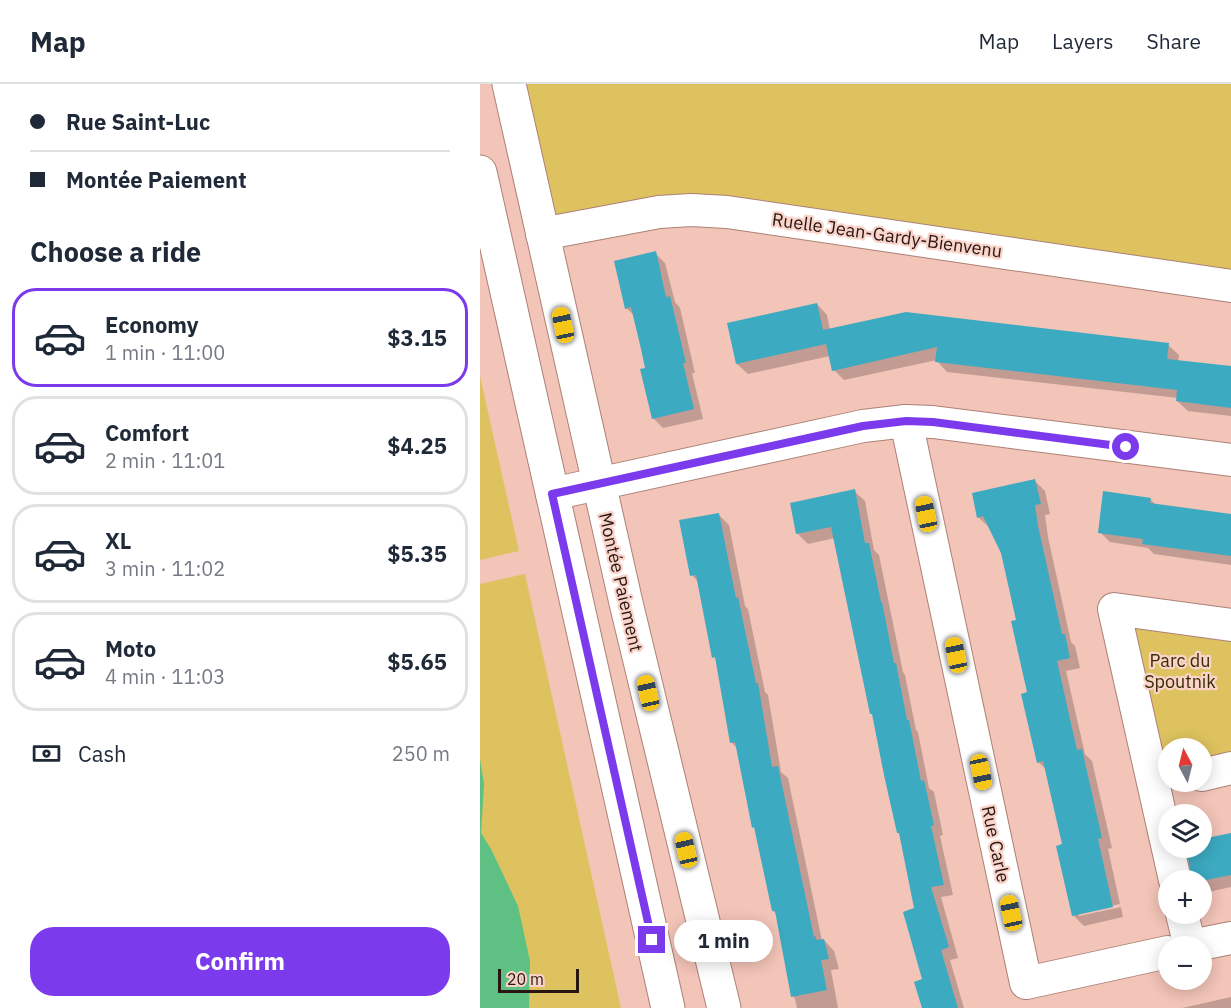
<!DOCTYPE html>
<meta charset="utf-8">
<style>
:root{--surface:#fff;--page:#f2f2f3;--text:#1f2937;--muted:#747a83;--line:#e0e1e3;--accent:#7c3aed}
body{margin:0;font-family:"IBM Plex Sans",sans-serif;background:var(--page);color:var(--text);height:100vh;display:flex;flex-direction:column;font-size:22px;white-space:nowrap}
*{box-sizing:border-box;margin:0}
p{font-size:20px;color:var(--muted)}
.icon{flex:none;width:33px;height:33px;fill:none;stroke:currentColor;stroke-width:2;stroke-linecap:round;stroke-linejoin:round}
.map{position:relative;flex:1;overflow:hidden}
.sheet{display:flex;flex-direction:column;background:var(--surface);width:480px}
.sheet>*{flex:none}
.banner{display:grid;align-content:center;height:132px;padding:0 30px;background:var(--surface)}
.needle{width:39px;rotate:353deg}
.controls{position:absolute;left:678px;top:654px;display:grid;gap:12px}
.controls a{display:grid;place-items:center;width:54px;height:54px;border-radius:50%;background:var(--surface);box-shadow:0 3px 15px #0003;font-size:30px}
.scale{position:absolute;left:18px;bottom:15px;width:81px;box-sizing:border-box;padding-left:6px;border:3px solid #271612;border-top:0;font-size:16px;line-height:21px;white-space:nowrap;color:#271612;-webkit-text-stroke:4px #fad4ca;paint-order:stroke}
.end{position:absolute;width:27px;height:27px;margin:-14px;border:8px solid #7c3aed;background:#fff;box-shadow:0 0 0 3px #fff}
.from{border-radius:50%}
.bubble{position:absolute;height:42px;border-radius:21px;background:var(--surface);box-shadow:0 3px 15px #0003;font-size:20px;font-weight:700;line-height:42px;text-align:center}
.car{position:absolute;width:18px;height:36px;margin:-18px -9px;border-radius:8px;box-shadow:0 0 4px 2px #0007;background:linear-gradient(#f5c518 24%,#345 0 40%,#f5c518 0 76%,#345 0 86%,#f5c518 0)}
.banner b{display:flex;align-items:center;gap:21px;height:57px;font-size:22px}
.banner b+b{border-top:2px solid var(--line)}
.banner i{width:15px;height:15px;background:var(--text)}
ul{padding:0;list-style:none}
li{display:flex;align-items:center;gap:18px;height:99px;margin:0 12px 9px;padding:0 18px;border:3px solid var(--line);border-radius:24px}
li div{flex:1}
li b{display:block;font-size:22px}
li em{font-style:normal;font-weight:700}
li.current{border-color:var(--accent)}
li>.icon{width:54px;height:54px;stroke-width:1.5}
h2{padding:0 30px;font-size:27px;line-height:72px}
.pay{display:flex;align-items:center;gap:15px;height:66px;padding:0 30px;font-size:22px}
.pay p{margin-inline-start:auto}
.cta{display:flex;gap:12px;margin-top:auto;padding:12px 30px}
.cta a{flex:1;height:69px;border-radius:24px;background:var(--accent);color:#fff;font-size:24px;font-weight:700;line-height:69px;text-align:center}
header{display:flex;align-items:center;gap:36px;box-sizing:border-box;height:84px;padding:0 30px;background:var(--surface);border-bottom:2px solid var(--line)}
header strong{font-size:28px}
nav{display:flex;gap:33px;margin-inline-start:auto;font-size:21px}
main{display:flex;flex:1;min-height:0}
.map>svg:first-child{display:block}
.green{fill:#ddc25f}
.water{fill:#5fc084}
.shadow{fill:#0003}
.building{fill:#3caac1}
.lines{fill:none;stroke-linecap:round;stroke-linejoin:round}
.street-casing{stroke:#ac8176;stroke-width:34}
.secondary-casing{stroke:#ac8176;stroke-width:35}
.street{stroke:#fff;stroke-width:32}
.secondary{stroke:#fff;stroke-width:33}
.route{stroke:#7c3aed;stroke-width:8}
.labels{text-anchor:middle;dominant-baseline:central;stroke-width:4.5;stroke-linejoin:round;paint-order:stroke}
.street-label{font-size:18px;fill:#271612;stroke:#fad4ca}
.park-label{font-size:18px;fill:#372c00;stroke:#fad4ca}
</style>
<header>
<strong>Map</strong>
<nav><a>Map</a><a>Layers</a><a>Share</a></nav>
</header>
<main>
<section class="sheet">
<div class="banner">
<b><i class="from"></i>Rue Saint-Luc</b>
<b><i></i>Montée Paiement</b>
</div>
<h2>Choose a ride</h2>
<ul>
<li class="current"><svg class="icon" aria-label="car" viewBox="0 0 24 24"><path d="M5 17H2v-5l4-1 3-4h7l3 4 3 1v5h-3M9 17h6M6 11h13"/><circle cx="7" cy="17" r="2"/><circle cx="17" cy="17" r="2"/></svg><div><b>Economy</b><p>1 min · 11:00</p></div><em>$3.15</em></li>
<li><svg class="icon" aria-label="car" viewBox="0 0 24 24"><path d="M5 17H2v-5l4-1 3-4h7l3 4 3 1v5h-3M9 17h6M6 11h13"/><circle cx="7" cy="17" r="2"/><circle cx="17" cy="17" r="2"/></svg><div><b>Comfort</b><p>2 min · 11:01</p></div><em>$4.25</em></li>
<li><svg class="icon" aria-label="car" viewBox="0 0 24 24"><path d="M5 17H2v-5l4-1 3-4h7l3 4 3 1v5h-3M9 17h6M6 11h13"/><circle cx="7" cy="17" r="2"/><circle cx="17" cy="17" r="2"/></svg><div><b>XL</b><p>3 min · 11:02</p></div><em>$5.35</em></li>
<li><svg class="icon" aria-label="car" viewBox="0 0 24 24"><path d="M5 17H2v-5l4-1 3-4h7l3 4 3 1v5h-3M9 17h6M6 11h13"/><circle cx="7" cy="17" r="2"/><circle cx="17" cy="17" r="2"/></svg><div><b>Moto</b><p>4 min · 11:03</p></div><em>$5.65</em></li>
</ul>
<div class="pay"><svg class="icon" aria-label="cash" viewBox="0 0 24 24"><path d="M3 7h18v10H3z"/><circle cx="12" cy="12" r="2"/></svg>Cash<p>250 m</p></div>
<div class="cta"><a>Confirm</a></div>
</section>
<div class="map">
<svg width="751" height="924" viewBox="0 0 751 924">
<rect width="100%" height="100%" fill="#f3c4b8"/>
<g class="green">
<path d="M29,0H751V202L290,133L62,150Z"/>
<path d="M0,292L39,467L0,476Z"/>
<path d="M45,490L141,924H0V500Z"/>
<path d="M634,525L751,541V684L722,691V664H688V698Z"/>
</g>
<path class="water" d="M0,675L4,700L1,749L11,765L38,822L50,877L49,924H0Z"/>
<g class="shadow">
<path d="M175,169L185,179L195,218L200,224L215,289H212L223,335L183,344L173,334L167,285L155,232L146,224Z"/>
<path d="M337,220L347,231L350,246L688,261L699,271L698,278L751,284V332L708,327L697,317L698,314L467,288L457,277V276L364,296L354,286L350,272L268,290L257,280L249,240Z"/>
<path d="M555,397L565,407L570,430L565,431L568,453L591,558L595,562L600,584L586,587L605,670L612,677L632,764L628,765L640,820L599,829V832L641,823L643,833L604,842L593,831L583,761L567,686L558,678L538,537L523,471L509,443L498,433Z"/>
<path d="M374,407L385,417L394,466L399,471L423,588L425,591L436,646L438,648L449,704L454,708L463,751L460,752L473,811L461,813L478,874L470,876L484,924H443L444,896L436,826L355,454L328,460L317,449Z"/>
<path d="M670,415L676,421L751,431V481L674,470L668,464L630,458L620,448Z"/>
<path d="M238,430L249,441L265,522L268,525L285,608L288,611L301,688L308,694L342,857L344,856L354,867L359,885L351,886L358,924H317L315,915L313,912L298,831L293,827L276,745L274,743L258,665L251,658L237,576L234,573L219,499L212,491Z"/>
<path d="M751,751V803L724,809L722,806V796H714L708,764H722V757Z"/>
<path d="M751,913V924H702Z"/>
</g>
<g class="building">
<path d="M176,167L186,213L190,212L206,279H203L214,325L172,335L160,285L165,284L161,265L151,223L145,225L134,177Z"/>
<path d="M337,219L343,246L426,228L689,259L687,275L751,282V324L696,317L697,306L455,278L457,263L352,287L346,260L256,280L247,239Z"/>
<path d="M555,395L561,420L555,421L558,442L582,550H585L590,574L577,577L597,666L602,665L622,754L618,755L633,823L592,832L576,762L582,760L568,699L563,677L557,679L541,610L547,608L531,537L536,536L521,469L503,432L497,434L492,409Z"/>
<path d="M375,405L385,459H389L401,518H402L414,579H416L427,636H429L441,697L444,696L454,741L451,742L464,801L451,803L469,863L461,866L478,924H442L434,898L442,895L423,828L434,824L419,749H417L404,691L392,630H390L351,443L316,450L310,419Z"/>
<path d="M623,407L671,414L670,419L751,430V472L662,460L663,455L618,449Z"/>
<path d="M239,429L256,514L258,513L276,599H278L292,683L298,682L334,853L336,852V856L344,855L349,875L341,876L347,906L311,913L295,827H292L274,743L272,744L255,658L250,659L235,573L232,574L216,491L210,492L199,436Z"/>
<path d="M751,749V791L726,796H712L706,764H722V755Z"/>
</g>
<g class="lines">
<defs>
<g id="street">
<path d="M62,150L179,128L211,126L247,128L751,202"/>
<path d="M426,337L546,899L688,868"/>
<path d="M72,410L383,342L426,337L453,338L751,376"/>
<path d="M722,691L751,684"/>
<path d="M695,796L634,525L751,541"/>
<path d="M702,830L710,862"/>
<path d="M711,862L751,854"/>
</g>
<g id="secondary">
<path d="M29,0L146,519L244,924"/>
<path d="M0,88L188,924"/>
</g>
</defs>
<use href="#street" class="street-casing"/>
<use href="#secondary" class="secondary-casing"/>
<use href="#street" class="street"/>
<use href="#secondary" class="secondary"/>
</g>
<g class="lines">
<path class="route" d="M172,856L72,410L383,342L426,337L453,338L646,363"/>
</g>
<g class="labels">
<g class="street-label">
<text transform="translate(407 151) rotate(8)">Ruelle Jean-Gardy-Bienvenu</text>
<text transform="translate(141 498) rotate(77)">Montée Paiement</text>
<text transform="translate(516 760) rotate(78)">Rue Carle</text>
</g>
<g class="park-label">
<text x="700" y="576">Parc du<tspan x="700" dy="21">Spoutnik</tspan></text>
</g>
</g>
</svg>
<div class="controls">
<a><svg class="needle" viewBox="-14 -14 28 28"><path d="M0-13l5 13h-10z" fill="#e53935"/><path d="M0 13l5-13h-10z" fill="#747a83"/></svg></a>
<a><svg class="icon" aria-label="layers" viewBox="0 0 24 24"><path d="M12 4l9 5-9 5-9-5zM3 14l9 5 9-5"/></svg></a>
<a>+</a>
<a>−</a>
</div>
<div class="scale">20 m</div>
<i class="end from" style="left:646px;top:363px"></i>
<i class="end" style="left:172px;top:856px"></i>
<div class="bubble" style="left:194px;top:836px;width:99px">1 min</div>
<i class="car" style="left:83px;top:241px;rotate:348deg"></i>
<i class="car" style="left:446px;top:430px;rotate:348deg"></i>
<i class="car" style="left:476px;top:571px;rotate:348deg"></i>
<i class="car" style="left:168px;top:609px;rotate:347deg"></i>
<i class="car" style="left:501px;top:688px;rotate:168deg"></i>
<i class="car" style="left:206px;top:766px;rotate:347deg"></i>
<i class="car" style="left:531px;top:829px;rotate:348deg"></i>
</div>
</main>
